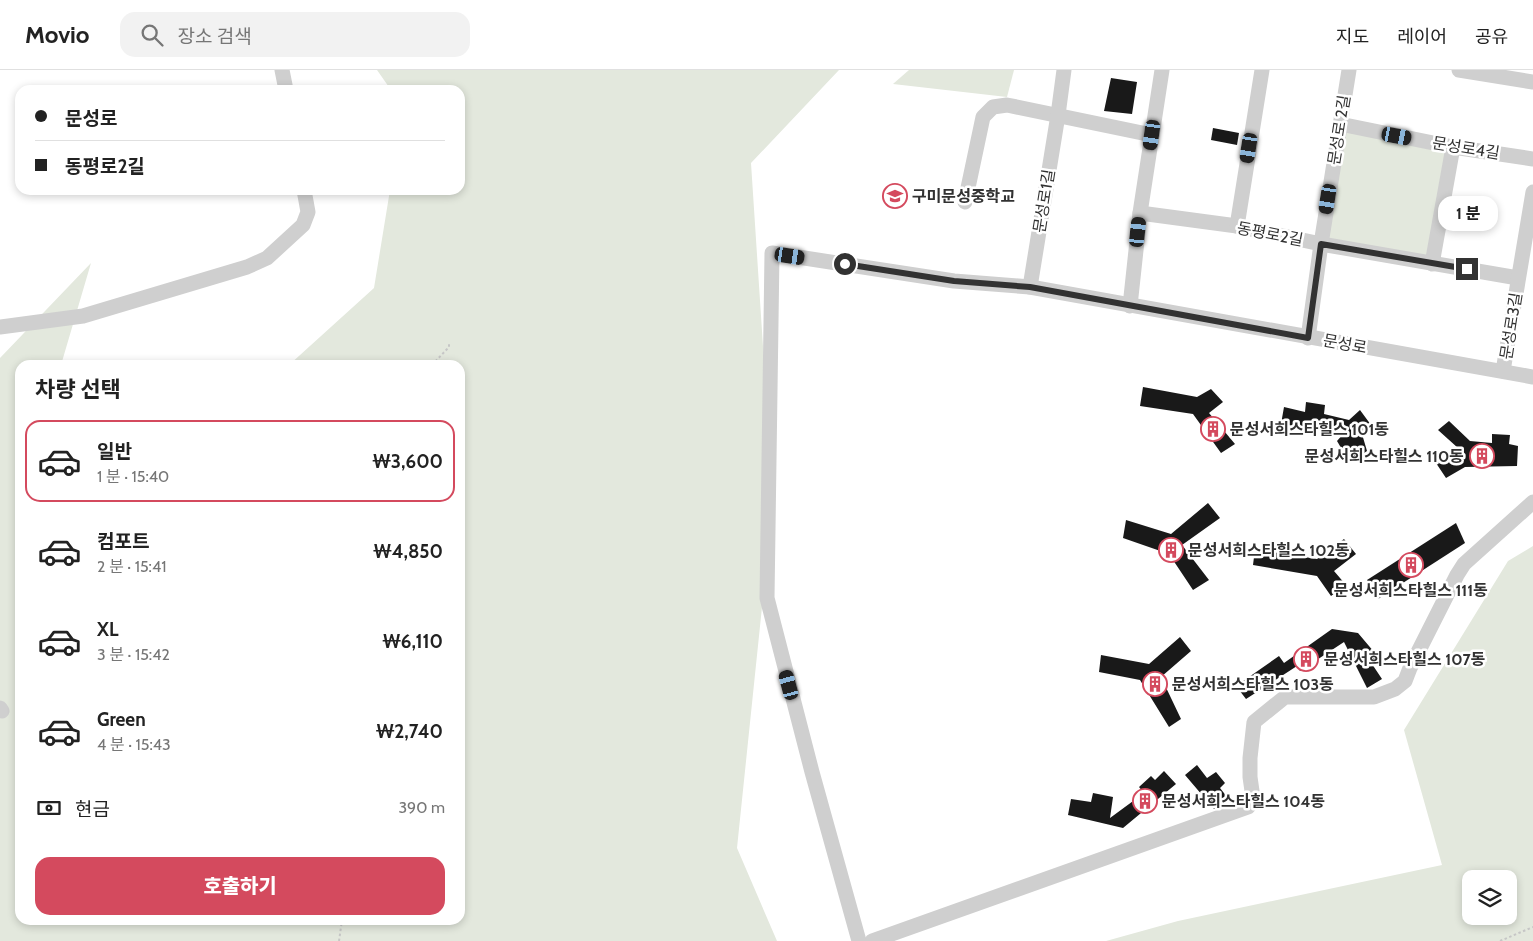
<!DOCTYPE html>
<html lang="ko">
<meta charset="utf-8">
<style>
:root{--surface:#fff;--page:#f2f2f2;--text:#222;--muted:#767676;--line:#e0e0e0;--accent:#d44a5e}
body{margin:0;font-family:Cabin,"Noto Sans KR",sans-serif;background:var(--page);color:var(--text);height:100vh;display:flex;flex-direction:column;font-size:19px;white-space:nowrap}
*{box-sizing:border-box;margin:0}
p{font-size:16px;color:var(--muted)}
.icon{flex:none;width:28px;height:28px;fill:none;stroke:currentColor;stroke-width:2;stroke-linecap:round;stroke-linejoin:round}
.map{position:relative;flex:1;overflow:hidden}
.drawer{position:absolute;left:15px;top:290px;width:450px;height:565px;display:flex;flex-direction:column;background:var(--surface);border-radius:15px;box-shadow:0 2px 8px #0003}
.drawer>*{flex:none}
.hud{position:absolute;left:15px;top:15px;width:450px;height:110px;border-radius:15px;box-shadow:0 2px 8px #0003;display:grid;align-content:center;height:110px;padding:0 20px;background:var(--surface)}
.buttons{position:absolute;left:1462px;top:800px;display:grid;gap:10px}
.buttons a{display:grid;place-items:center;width:55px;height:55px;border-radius:10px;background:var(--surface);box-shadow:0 2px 8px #0003;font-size:25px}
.end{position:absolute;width:22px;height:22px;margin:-11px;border:6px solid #323232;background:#fff;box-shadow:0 0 0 2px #fff}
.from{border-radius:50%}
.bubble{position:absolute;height:35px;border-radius:15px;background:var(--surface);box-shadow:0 2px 8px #0003;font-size:16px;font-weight:800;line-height:35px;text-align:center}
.car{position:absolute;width:15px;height:30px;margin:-15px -8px;border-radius:6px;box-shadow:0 0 4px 1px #0007;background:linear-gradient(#222 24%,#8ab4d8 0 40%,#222 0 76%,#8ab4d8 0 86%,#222 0)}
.hud b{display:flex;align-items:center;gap:18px;height:48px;font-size:19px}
.hud b+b{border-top:1px solid var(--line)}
.hud i{width:12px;height:12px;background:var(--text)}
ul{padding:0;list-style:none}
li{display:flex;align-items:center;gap:15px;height:82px;margin:0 10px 8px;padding:0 10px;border:2px solid transparent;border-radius:15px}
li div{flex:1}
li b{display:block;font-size:19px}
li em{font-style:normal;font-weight:800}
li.active{border-color:var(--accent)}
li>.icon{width:45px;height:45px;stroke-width:1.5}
h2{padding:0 20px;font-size:22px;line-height:60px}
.pay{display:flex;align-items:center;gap:12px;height:55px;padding:0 20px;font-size:19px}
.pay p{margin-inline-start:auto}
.cta{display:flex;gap:10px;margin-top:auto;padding:10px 20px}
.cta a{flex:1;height:58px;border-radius:15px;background:var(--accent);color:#fff;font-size:20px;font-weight:800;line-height:58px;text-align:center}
header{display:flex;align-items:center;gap:30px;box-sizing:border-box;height:70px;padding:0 25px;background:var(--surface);border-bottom:1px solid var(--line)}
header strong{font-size:24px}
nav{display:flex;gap:28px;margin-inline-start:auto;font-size:18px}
.search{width:350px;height:45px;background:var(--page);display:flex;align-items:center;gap:12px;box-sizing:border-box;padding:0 18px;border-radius:15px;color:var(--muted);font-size:19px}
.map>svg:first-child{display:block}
.green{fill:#e3e8dd;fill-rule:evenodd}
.building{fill:#191919}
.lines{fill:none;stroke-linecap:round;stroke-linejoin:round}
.path{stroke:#c6c6c6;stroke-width:2;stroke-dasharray:2.5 2.5;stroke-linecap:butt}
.minor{stroke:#cfcfcf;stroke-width:15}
.route{stroke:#323232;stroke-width:6}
.labels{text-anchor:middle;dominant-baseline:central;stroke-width:5;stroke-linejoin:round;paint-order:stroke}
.street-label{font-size:16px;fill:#323232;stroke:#fff}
.poi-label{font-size:16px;font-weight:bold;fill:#323232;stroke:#fff;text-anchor:start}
</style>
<header>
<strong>Movio</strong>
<div class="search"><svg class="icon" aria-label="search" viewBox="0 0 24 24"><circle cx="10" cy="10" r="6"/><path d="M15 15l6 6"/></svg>장소 검색</div>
<nav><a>지도</a><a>레이어</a><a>공유</a></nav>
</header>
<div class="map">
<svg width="1533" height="871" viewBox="0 0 1533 871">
<rect width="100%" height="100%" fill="#fff"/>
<g class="green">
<path d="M377,0H839L751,93L765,307V508L737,778L777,871H0V288L91,193L61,295H20V850H460V295H289L374,218L390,120H460V20H391Z"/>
<path d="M909,0H1014L1007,27L893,14Z"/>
<path d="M1340,54L1453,77L1432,194L1321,174Z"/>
<path d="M1533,476V871H1106L1178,851L1442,795L1404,660L1508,491ZM1471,809H1509V846H1471Z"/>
</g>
<g class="building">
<path d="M1111,8L1137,12L1132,44L1104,41Z"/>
<path d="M1213,58L1239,63L1237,75L1211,70Z"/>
<path d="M1143,317L1197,327L1211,319L1223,332L1209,343L1235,374L1221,383L1193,344L1140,336Z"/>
<path d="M1306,332L1325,335L1324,344L1349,350L1360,340L1371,355L1362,364L1367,381L1350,393L1337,371L1344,363L1281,354L1284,337L1305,342Z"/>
<path d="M1449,351L1470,371L1492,373V364L1510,365L1509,374L1518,376L1517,396L1465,397L1446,408L1436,393L1458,378L1438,360Z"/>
<path d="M1208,433L1220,448L1182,475L1209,510L1193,520L1169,484L1123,468L1126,450L1171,464Z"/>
<path d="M1456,453L1465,473L1378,529L1367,510Z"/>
<path d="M1344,469L1356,484L1334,501L1346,515L1331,526L1317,506L1253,495L1255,479L1317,489Z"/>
<path d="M1332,559L1358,563L1380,589L1372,594L1382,609L1367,618L1344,572L1300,601L1297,596L1246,629L1236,616L1279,586L1284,593Z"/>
<path d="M1180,567L1191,581L1161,607L1181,649L1169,657L1140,610L1099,602L1101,585L1149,594Z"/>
<path d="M1197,695L1207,708L1216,702L1225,713L1220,718L1231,732L1214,739L1185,705Z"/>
<path d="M1164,701L1176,714L1123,758L1068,745L1071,729L1091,732L1093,723L1113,727L1110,748L1144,723L1139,717L1151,706L1155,710Z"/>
</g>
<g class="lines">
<g class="path">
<path d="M432,295L449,277V272"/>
<path d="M339,871L342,850"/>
<path d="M1500,871L1533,857"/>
</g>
<g class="minor">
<path d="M282,0L286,20"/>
<path d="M1459,0L1533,12"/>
<path d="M1340,54L1453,77L1533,89"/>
<path d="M965,132L983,47L993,37L1007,35L1152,65"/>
<path d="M1140,143L1237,156L1321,174L1518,208"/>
<path d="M1237,156L1262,0"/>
<path d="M1432,194L1453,77"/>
<path d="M1030,217L1058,45L1064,0"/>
<path d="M1130,236L1140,143L1162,0"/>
<path d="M0,257L83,246L247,197L267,188L303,155L308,142L304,120"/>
<path d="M1308,268L1321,174L1349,0"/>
<path d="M1503,301L1533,122"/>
<path d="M0,638L2,641"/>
<path d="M859,871L812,702L767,528L772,183L954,211L1030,217L1533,307"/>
<path d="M872,871L1248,737L1252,732L1253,728L1250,707V688L1254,652L1285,627H1374L1395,619L1405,611L1410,598L1457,505L1464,494L1533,432"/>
</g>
</g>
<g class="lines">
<path class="route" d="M845,194L954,211L1030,217L1308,268L1321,174L1467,199"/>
</g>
<defs>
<symbol id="school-ring" viewBox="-11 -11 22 22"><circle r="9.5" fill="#fff" stroke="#d44a5e" stroke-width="1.5"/><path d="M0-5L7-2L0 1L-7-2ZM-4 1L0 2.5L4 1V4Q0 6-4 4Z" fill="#d44a5e"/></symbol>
<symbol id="building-ring" viewBox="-11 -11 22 22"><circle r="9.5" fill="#fff" stroke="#d44a5e" stroke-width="1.5"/><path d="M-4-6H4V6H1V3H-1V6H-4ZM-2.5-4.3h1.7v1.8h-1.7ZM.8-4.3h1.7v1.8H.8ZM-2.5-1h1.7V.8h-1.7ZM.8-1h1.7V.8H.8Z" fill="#d44a5e"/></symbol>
</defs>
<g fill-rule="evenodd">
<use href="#school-ring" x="881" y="112" width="28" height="28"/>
<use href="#building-ring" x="1199" y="345" width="28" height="28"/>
<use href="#building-ring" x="1468" y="372" width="28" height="28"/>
<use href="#building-ring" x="1157" y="466" width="28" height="28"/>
<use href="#building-ring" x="1397" y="481" width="28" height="28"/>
<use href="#building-ring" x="1292" y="575" width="28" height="28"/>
<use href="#building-ring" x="1141" y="600" width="28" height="28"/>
<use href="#building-ring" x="1131" y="717" width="28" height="28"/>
</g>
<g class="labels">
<g class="street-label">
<text transform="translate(1339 60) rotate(-81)">문성로 2길</text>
<text transform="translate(1466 78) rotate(9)">문성로4길</text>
<text transform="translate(1044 131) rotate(-81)">문성로1길</text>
<text transform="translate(1270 164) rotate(11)">동평로2길</text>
<text transform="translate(1511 256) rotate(-81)">문성로3길</text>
<text transform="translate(1345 274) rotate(10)">문성로</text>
</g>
<g class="poi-label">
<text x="912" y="126">구미문성중학교</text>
<text x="1230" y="359">문성서희스타힐스 101동</text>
<text x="1464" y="386" text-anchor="end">문성서희스타힐스 110동</text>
<text x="1188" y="480">문성서희스타힐스 102동</text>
<text x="1411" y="520" text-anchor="middle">문성서희스타힐스 111동</text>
<text x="1324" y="589">문성서희스타힐스 107동</text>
<text x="1172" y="614">문성서희스타힐스 103동</text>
<text x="1162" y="731">문성서희스타힐스 104동</text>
</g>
</g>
</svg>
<div class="buttons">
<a><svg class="icon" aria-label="layers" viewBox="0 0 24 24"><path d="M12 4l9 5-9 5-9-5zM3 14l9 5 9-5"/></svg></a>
</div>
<i class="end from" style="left:845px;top:194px"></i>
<i class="end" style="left:1467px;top:199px"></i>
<div class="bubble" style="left:1438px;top:126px;width:60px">1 분</div>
<i class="car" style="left:1152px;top:65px;rotate:188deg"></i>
<i class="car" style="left:1397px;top:66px;rotate:101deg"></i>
<i class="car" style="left:1249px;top:78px;rotate:189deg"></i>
<i class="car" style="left:1328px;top:129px;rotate:189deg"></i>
<i class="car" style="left:1138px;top:162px;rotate:6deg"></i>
<i class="car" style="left:790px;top:186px;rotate:99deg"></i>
<i class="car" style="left:789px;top:615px;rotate:345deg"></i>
<div class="hud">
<b><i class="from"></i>문성로</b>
<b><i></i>동평로2길</b>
</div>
<section class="drawer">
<h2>차량 선택</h2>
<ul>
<li class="active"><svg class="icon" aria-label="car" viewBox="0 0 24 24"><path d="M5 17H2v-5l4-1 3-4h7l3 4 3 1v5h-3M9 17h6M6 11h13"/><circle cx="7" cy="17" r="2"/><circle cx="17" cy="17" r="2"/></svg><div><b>일반</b><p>1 분 · 15:40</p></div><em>₩3,600</em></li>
<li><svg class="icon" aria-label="car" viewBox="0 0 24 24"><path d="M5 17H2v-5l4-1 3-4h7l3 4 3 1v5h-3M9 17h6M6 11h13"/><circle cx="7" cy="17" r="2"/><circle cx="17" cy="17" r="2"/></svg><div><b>컴포트</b><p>2 분 · 15:41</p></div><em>₩4,850</em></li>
<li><svg class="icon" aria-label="car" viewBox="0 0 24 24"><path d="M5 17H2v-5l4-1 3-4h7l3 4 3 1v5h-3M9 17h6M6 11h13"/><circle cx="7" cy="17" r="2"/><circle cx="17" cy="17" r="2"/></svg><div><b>XL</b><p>3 분 · 15:42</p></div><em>₩6,110</em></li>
<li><svg class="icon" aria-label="car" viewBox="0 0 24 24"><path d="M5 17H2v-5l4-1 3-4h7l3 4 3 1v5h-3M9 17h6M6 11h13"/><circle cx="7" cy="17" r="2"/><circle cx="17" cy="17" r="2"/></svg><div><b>Green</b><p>4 분 · 15:43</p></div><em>₩2,740</em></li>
</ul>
<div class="pay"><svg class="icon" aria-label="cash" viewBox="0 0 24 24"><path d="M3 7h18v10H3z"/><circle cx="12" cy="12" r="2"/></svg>현금<p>390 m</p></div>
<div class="cta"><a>호출하기</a></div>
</section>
</div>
